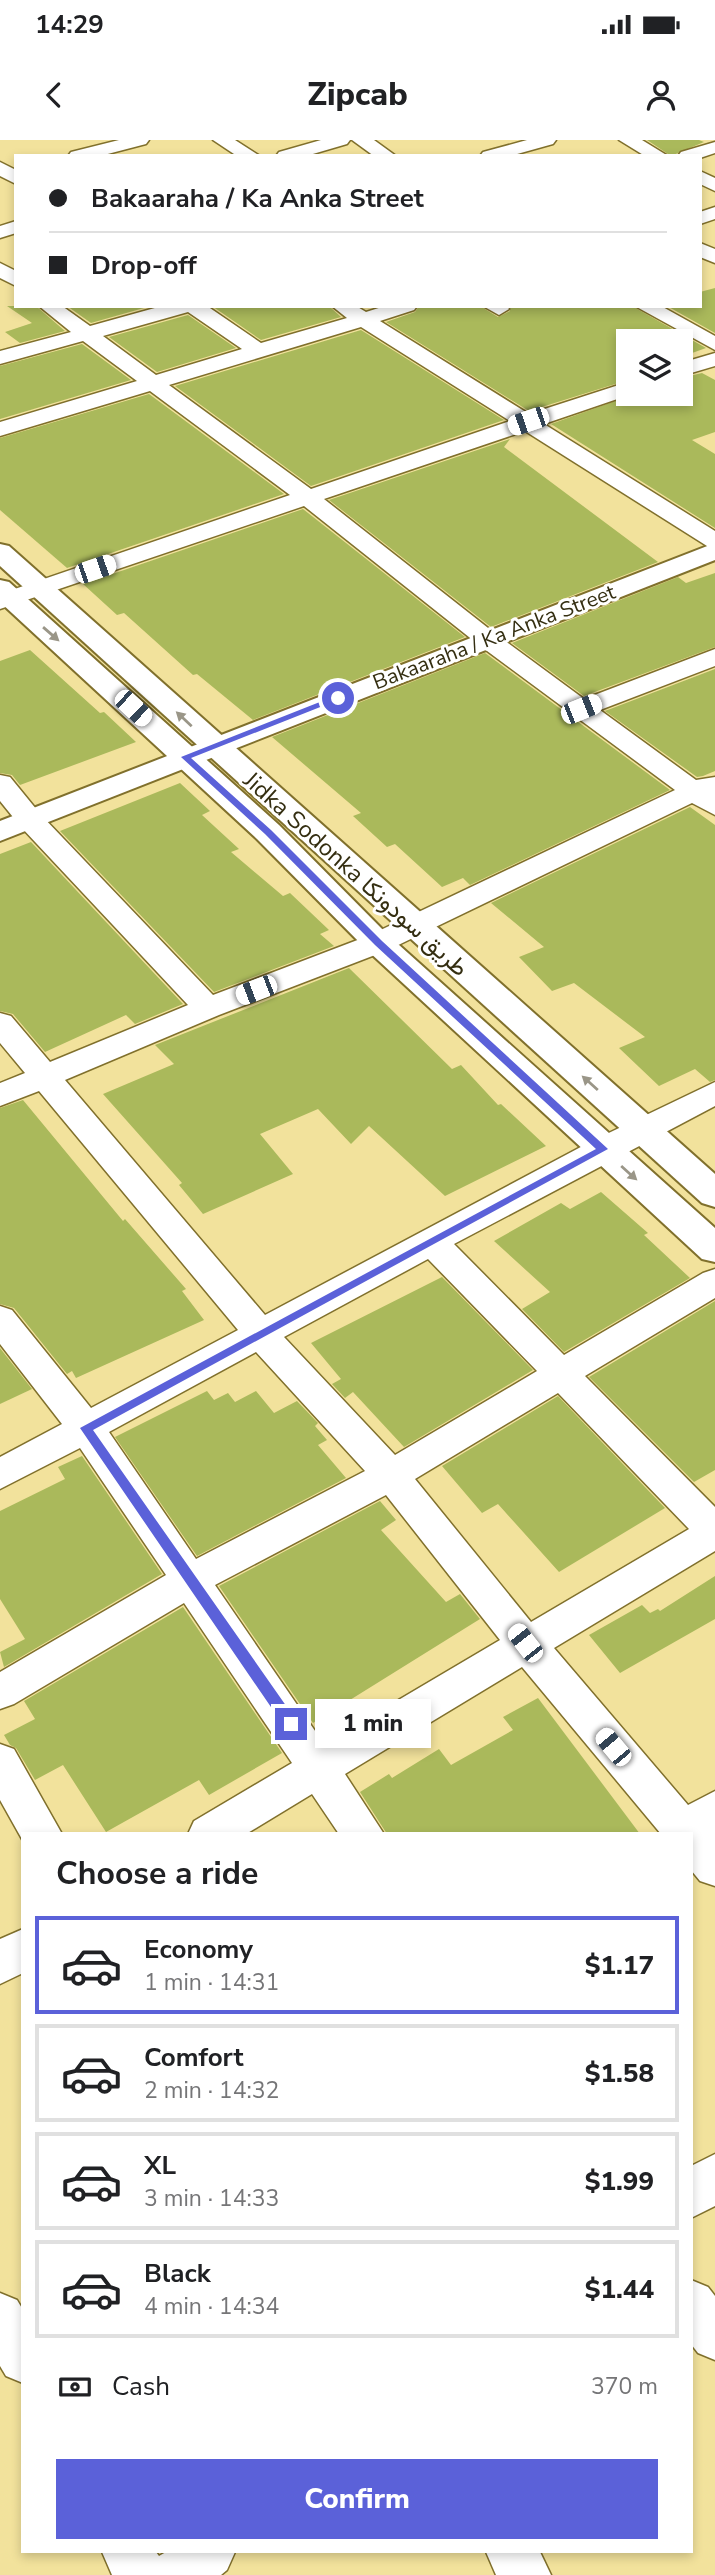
<!DOCTYPE html>
<meta charset="utf-8">
<style>
:root{--surface:#fff;--page:#f6f6f6;--text:#202124;--muted:#757577;--line:#e0e0e0;--accent:#5b61d9}
body{margin:0;font-family:"Nunito Sans",Vazirmatn,sans-serif;background:var(--page);color:var(--text);height:100vh;display:flex;flex-direction:column;font-size:26px;white-space:nowrap}
*{box-sizing:border-box;margin:0}
p{font-size:23px;color:var(--muted)}
.icon{flex:none;width:38px;height:38px;fill:none;stroke:currentColor;stroke-width:2;stroke-linecap:round;stroke-linejoin:round}
.map{position:relative;flex:1;overflow:hidden}
.side{position:absolute;left:21px;top:1692px;width:672px;height:721px;display:flex;flex-direction:column;background:var(--surface);border-radius:0px;box-shadow:0 4px 10px #0003}
.side>*{flex:none}
.hud{position:absolute;left:14px;top:14px;width:688px;height:154px;border-radius:0px;box-shadow:0 4px 10px #0003;display:grid;align-content:center;height:154px;padding:0 35px;background:var(--surface)}
.controls{position:absolute;left:616px;top:189px;display:grid;gap:14px}
.controls a{display:grid;place-items:center;width:77px;height:77px;border-radius:0px;background:var(--surface);box-shadow:0 4px 10px #0003;font-size:35px}
.end{position:absolute;width:32px;height:32px;margin:-16px;border:9px solid #5b61d9;background:#fff;box-shadow:0 0 0 4px #fff}
.from{border-radius:50%}
.bubble{position:absolute;height:49px;border-radius:0px;background:var(--surface);box-shadow:0 4px 10px #0003;font-size:23px;font-weight:800;line-height:49px;text-align:center}
.car{position:absolute;width:21px;height:42px;margin:-21px -10px;border-radius:9px;box-shadow:0 0 5px 2px #0007;background:linear-gradient(#fff 24%,#345 0 40%,#fff 0 76%,#345 0 86%,#fff 0)}
.hud b{display:flex;align-items:center;gap:24px;height:66px;font-size:26px}
.hud b+b{border-top:2px solid var(--line)}
.hud i{width:18px;height:18px;background:var(--text)}
ul{padding:0;list-style:none}
li{display:flex;align-items:center;gap:21px;height:98px;margin:0 14px 10px;padding:0 21px;border:4px solid var(--line);border-radius:0px}
li div{flex:1}
li b{display:block;font-size:26px}
li em{font-style:normal;font-weight:800}
li.on{border-color:var(--accent)}
li>.icon{width:63px;height:63px;stroke-width:1.5}
h2{padding:0 35px;font-size:32px;line-height:84px}
.pay{display:flex;align-items:center;gap:18px;height:77px;padding:0 35px;font-size:26px}
.pay p{margin-inline-start:auto}
.cta{display:flex;gap:14px;margin-top:auto;padding:14px 35px}
.cta a{flex:1;height:80px;border-radius:0px;background:var(--accent);color:#fff;font-size:28px;font-weight:800;line-height:80px;text-align:center}
.status{display:flex;justify-content:space-between;align-items:center;height:49px;padding:0 35px;background:var(--surface);direction:ltr}
.status svg{height:19px;fill:currentColor}
header{display:flex;justify-content:space-between;align-items:center;height:91px;padding:0 35px;background:var(--surface);font-size:32px;font-weight:800}
.map>svg:first-child{display:block}
.building{fill:#aab95b}
.lines{fill:none;stroke-linecap:round;stroke-linejoin:round}
.minor-casing{stroke:#80702c;stroke-width:3}
.tertiary-casing{stroke:#80702c;stroke-width:4}
.secondary-casing{stroke:#80702c;stroke-width:4}
.minor{fill:#fff;fill-rule:evenodd}
.tertiary{fill:#fff;fill-rule:evenodd}
.secondary{fill:#fff;fill-rule:evenodd}
.oneway{fill:#9a9688}
.route{fill:#5b61d9}
.labels{text-anchor:middle;dominant-baseline:central;stroke-width:6;stroke-linejoin:round;paint-order:stroke}
.far-street-label{font-size:21px;fill:#342e11;stroke:#fff}
.street-label{font-size:24px;fill:#342e11;stroke:#fff}
</style>
<div class="status"><b>14:29</b><svg viewBox="0 0 49 12"><path d="M0 12V9h3v3zM5 12V6h3v6zM10 12V3h3v9zM15 12V0h3v12zM26 1h20v11H26zM47 4h2v5h-2z"/></svg></div>
<header><svg class="icon" aria-label="back" viewBox="0 0 24 24"><path d="M15 5l-7 7 7 7"/></svg>Zipcab<svg class="icon" aria-label="person" viewBox="0 0 24 24"><circle cx="12" cy="8" r="4"/><path d="M4 21q1-7 8-7t8 7"/></svg></header>
<div class="map">
<svg width="715" height="2435" viewBox="0 0 715 2435">
<rect width="100%" height="100%" fill="#f2e29c"/>
<g class="building">
<path d="M647,0H699L704,2L671,16Z"/>
<path d="M715,148V193L667,166H700V152Z"/>
<path d="M7,166H36L65,191L20,203L5,192L32,183Z"/>
<path d="M67,166H151L91,183Z"/>
<path d="M212,166H329L341,177L261,200Z"/>
<path d="M419,166H480L498,177L510,171V166H632L706,208L681,217V201H628V240L529,271L386,182L415,172Z"/>
<path d="M188,175L236,208L157,232L109,197Z"/>
<path d="M361,190L504,280L311,346L175,246Z"/>
<path d="M82,204L131,240L0,279V226Z"/>
<path d="M702,233L715,240V292L692,300L715,314V388L551,284L635,254H681V238Z"/>
<path d="M149,254L284,354L67,428L0,370V298Z"/>
<path d="M510,299L504,307L658,422L491,487L329,360Z"/>
<path d="M303,369L465,497L253,580L197,534L193,535L124,473L117,475L83,444Z"/>
<path d="M715,433V507L584,556L512,503L678,437L686,443Z"/>
<path d="M30,510L100,573L104,572L136,602L20,645L12,635L0,633V521Z"/>
<path d="M485,513L670,650L470,745L463,738L442,747L395,704L387,707L353,676L361,673L272,597Z"/>
<path d="M715,529V631L703,636L697,637L605,571Z"/>
<path d="M180,643L210,671L202,675L239,709L231,712L283,756L290,753L329,790L320,794L334,806L214,852L60,691Z"/>
<path d="M690,667L715,685V940L710,942L695,929L659,946L619,908L645,897L574,843L552,851L519,817L544,807L491,763Z"/>
<path d="M31,702L183,864L135,884L126,875L45,912L13,874L0,871V714Z"/>
<path d="M349,828L452,929L461,925L498,965L501,964L546,1006L445,1056L369,986L351,1004L318,969L260,994L293,1034L203,1074L179,1045L182,1043L103,954L174,924L155,905Z"/>
<path d="M23,960L123,1081L125,1079L186,1149L182,1151L204,1180L76,1238L72,1231L67,1234L14,1168L0,1164V968Z"/>
<path d="M601,1052L648,1093L644,1095L690,1138L564,1212L522,1169L550,1152L494,1101L561,1063L570,1069Z"/>
<path d="M442,1137L533,1230L404,1307L353,1252L345,1258L332,1244L341,1239L311,1203Z"/>
<path d="M715,1161V1330L694,1342L589,1237Z"/>
<path d="M0,1208L32,1249L0,1264Z"/>
<path d="M207,1251L214,1260L228,1253L235,1262L256,1251L274,1273L297,1261L318,1283L315,1286L327,1300L318,1305L346,1338L197,1416L115,1297Z"/>
<path d="M558,1256L665,1368L559,1432L498,1364L482,1373L442,1326Z"/>
<path d="M82,1316L162,1434L4,1527L0,1512L25,1499L0,1459V1371L65,1339L58,1327Z"/>
<path d="M380,1361L396,1380L381,1390L446,1462L460,1454L480,1479L313,1583L219,1446Z"/>
<path d="M715,1436V1479L620,1533L589,1495L642,1465L650,1473L658,1469L660,1471Z"/>
<path d="M183,1467L282,1613L209,1655L199,1640L106,1692L63,1625L35,1640L16,1608L10,1605L4,1595L35,1579L24,1561Z"/>
<path d="M538,1558L640,1694H387L360,1652L389,1634L392,1638L439,1609L451,1625L513,1590L503,1577Z"/>
</g>
<g class="lines">
<defs>
<g id="minor">
<path d="M119,0H149L146,4L100,16H68L71,12Z"/>
<path d="M213,0H235L260,16H237Z"/>
<path d="M321,0H350L347,4L306,16H276L279,12Z"/>
<path d="M352,0H374L396,16H374Z"/>
<path d="M527,0H556L553,4L510,16H480L483,12Z"/>
<path d="M619,0H642L668,16H645Z"/>
<path d="M715,2V13L700,18L678,16L681,12Z"/>
<path d="M0,22L16,30V44L0,36Z"/>
<path d="M700,31L715,38V51L700,44Z"/>
<path d="M715,67V79L700,84V72Z"/>
<path d="M16,81V93L0,98V86Z"/>
<path d="M700,103L715,109V123L700,117Z"/>
<path d="M0,123L16,131V146L0,138Z"/>
<path d="M39,166H62L90,186L162,166H207L261,203L347,178L332,166H356L366,172L385,166H417L414,170L380,181L529,274L628,242V254H632L544,284L715,391V408L707,406L525,291L324,359L497,495L584,559L715,509V526L600,570L696,640L715,637V675L692,663L388,810L219,875L65,940L265,1175L592,1001L715,942V966L454,1104L564,1215L703,1133L715,1129V1158L585,1236L715,1367V1411L554,1508L688,1665L715,1651V1746L700,1741L691,1730V1694H661L522,1527L345,1634L384,1694H339L312,1654L246,1694H188L194,1681L292,1623L184,1463L14,1564L0,1569V1532L166,1435L80,1308L0,1349V1317L62,1284L0,1204V1166L12,1170L91,1268L238,1190L39,951L0,966V943L25,933L0,903V873L11,876L50,922L188,865L21,687L0,661V635L10,637L41,675L213,855L368,796L675,650L479,505L304,366L0,469V454L290,355L150,251L0,296V282L137,241L83,201L0,224V211L71,192ZM188,172L242,209L156,235L103,196ZM361,187L510,281L311,349L169,245ZM428,1119L537,1231L395,1315L284,1197ZM256,1212L365,1331L196,1419L109,1292ZM558,1253L689,1389L531,1482L415,1339ZM386,1355L500,1500L324,1604L215,1445Z"/>
<path d="M483,166H507L509,169L499,175Z"/>
<path d="M635,166H661L715,196V210Z"/>
<path d="M715,213V226L681,236V223Z"/>
<path d="M0,1604L14,1609L62,1694H23V1701L0,1660Z"/>
<path d="M23,1789V1833L0,1844V1799Z"/>
<path d="M715,2014V2066L691,2078V2026Z"/>
<path d="M691,2140L708,2147L715,2156V2220L698,2213L691,2204Z"/>
<path d="M0,2153L17,2160L23,2170V2243L6,2236L0,2226Z"/>
<path d="M102,2412H156L159,2416L166,2412H235L227,2430L221,2435H112Z"/>
<path d="M486,2412H540L551,2435H496Z"/>
</g>
<path id="tertiary" d="M715,403V420L0,701V681Z"/>
<g id="secondary">
<path d="M0,404L9,406L715,1034V1067L702,1063L0,426Z"/>
<path d="M0,440L9,442L279,685L389,796L715,1088V1122L702,1119L367,810L257,699L0,462Z"/>
</g>
</defs>
<use href="#minor" class="minor-casing"/>
<use href="#tertiary" class="tertiary-casing"/>
<use href="#secondary" class="secondary-casing"/>
<use href="#minor" class="minor"/>
<use href="#tertiary" class="tertiary"/>
<use href="#secondary" class="secondary"/>
</g>
<defs><path id="oneway-solid" d="M-6-.8H1V-3.2L6.5 0L1 3.2V.8H-6Z" transform="scale(1.75)"/></defs>
<g class="oneway">
<use href="#oneway-solid" transform="translate(51 494) rotate(41)"/>
<use href="#oneway-solid" transform="translate(184 579) rotate(-137)"/>
<use href="#oneway-solid" transform="translate(590 943) rotate(-138)"/>
<use href="#oneway-solid" transform="translate(629 1033) rotate(42)"/>
</g>
<path class="route" d="M335,556L343,558L191,618L271,690L382,801L608,1009L93,1290L296,1580V1589H286L80,1288L596,1009L375,805L265,694L181,617Z"/>
<g class="labels">
<g class="far-street-label">
<text transform="translate(494 497) rotate(-21)">Bakaaraha / Ka Anka Street</text>
</g>
<g class="street-label">
<text transform="translate(356 734) rotate(42)">Jidka Sodonka طريق سودونكا</text>
</g>
</g>
</svg>
<div class="controls">
<a><svg class="icon" aria-label="layers" viewBox="0 0 24 24"><path d="M12 4l9 5-9 5-9-5zM3 14l9 5 9-5"/></svg></a>
</div>
<i class="end from" style="left:338px;top:558px"></i>
<i class="end" style="left:291px;top:1584px"></i>
<div class="bubble" style="left:315px;top:1559px;width:116px">1 min</div>
<i class="car" style="left:528px;top:281px;rotate:251deg"></i>
<i class="car" style="left:95px;top:429px;rotate:71deg"></i>
<i class="car" style="left:133px;top:568px;rotate:133deg"></i>
<i class="car" style="left:581px;top:569px;rotate:68deg"></i>
<i class="car" style="left:256px;top:850px;rotate:249deg"></i>
<i class="car" style="left:525px;top:1503px;rotate:322deg"></i>
<i class="car" style="left:613px;top:1607px;rotate:320deg"></i>
<div class="hud">
<b><i class="from"></i>Bakaaraha / Ka Anka Street</b>
<b><i></i>Drop-off</b>
</div>
<section class="side">
<h2>Choose a ride</h2>
<ul>
<li class="on"><svg class="icon" aria-label="car" viewBox="0 0 24 24"><path d="M5 17H2v-5l4-1 3-4h7l3 4 3 1v5h-3M9 17h6M6 11h13"/><circle cx="7" cy="17" r="2"/><circle cx="17" cy="17" r="2"/></svg><div><b>Economy</b><p>1 min · 14:31</p></div><em>$1.17</em></li>
<li><svg class="icon" aria-label="car" viewBox="0 0 24 24"><path d="M5 17H2v-5l4-1 3-4h7l3 4 3 1v5h-3M9 17h6M6 11h13"/><circle cx="7" cy="17" r="2"/><circle cx="17" cy="17" r="2"/></svg><div><b>Comfort</b><p>2 min · 14:32</p></div><em>$1.58</em></li>
<li><svg class="icon" aria-label="car" viewBox="0 0 24 24"><path d="M5 17H2v-5l4-1 3-4h7l3 4 3 1v5h-3M9 17h6M6 11h13"/><circle cx="7" cy="17" r="2"/><circle cx="17" cy="17" r="2"/></svg><div><b>XL</b><p>3 min · 14:33</p></div><em>$1.99</em></li>
<li><svg class="icon" aria-label="car" viewBox="0 0 24 24"><path d="M5 17H2v-5l4-1 3-4h7l3 4 3 1v5h-3M9 17h6M6 11h13"/><circle cx="7" cy="17" r="2"/><circle cx="17" cy="17" r="2"/></svg><div><b>Black</b><p>4 min · 14:34</p></div><em>$1.44</em></li>
</ul>
<div class="pay"><svg class="icon" aria-label="cash" viewBox="0 0 24 24"><path d="M3 7h18v10H3z"/><circle cx="12" cy="12" r="2"/></svg>Cash<p>370 m</p></div>
<div class="cta"><a>Confirm</a></div>
</section>
</div>
